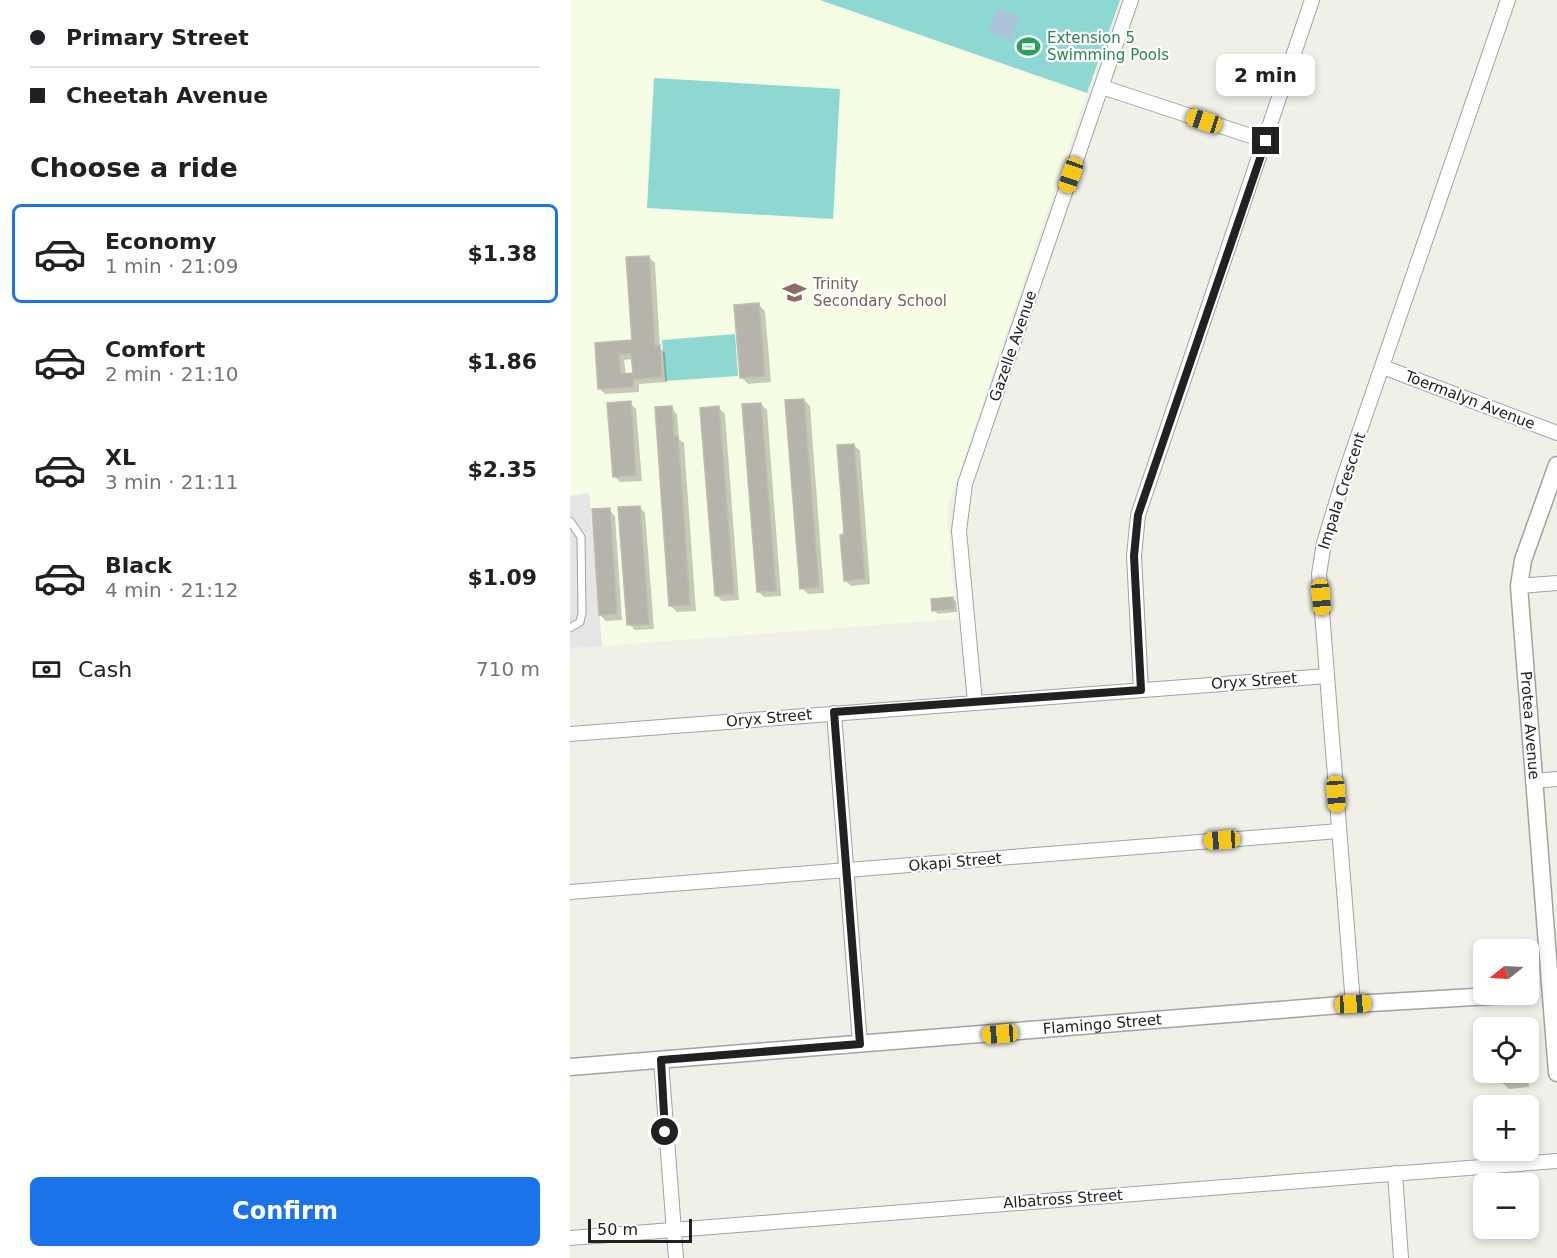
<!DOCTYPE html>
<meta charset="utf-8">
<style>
:root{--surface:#fff;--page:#f2f2f2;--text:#202124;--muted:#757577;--line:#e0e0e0;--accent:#1a73e8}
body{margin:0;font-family:"DejaVu Sans",sans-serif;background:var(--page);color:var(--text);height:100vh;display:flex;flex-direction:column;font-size:22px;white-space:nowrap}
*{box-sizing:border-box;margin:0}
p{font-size:20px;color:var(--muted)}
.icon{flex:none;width:33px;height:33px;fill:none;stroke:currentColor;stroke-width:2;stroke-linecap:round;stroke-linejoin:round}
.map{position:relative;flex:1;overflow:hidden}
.details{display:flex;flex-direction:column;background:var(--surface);width:570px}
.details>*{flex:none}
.hud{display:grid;align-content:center;height:132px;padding:0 30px;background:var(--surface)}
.needle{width:39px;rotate:252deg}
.buttons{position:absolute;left:903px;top:939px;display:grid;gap:12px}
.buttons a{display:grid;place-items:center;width:66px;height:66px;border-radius:9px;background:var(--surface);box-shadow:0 3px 9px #0003;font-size:30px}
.scale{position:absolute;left:18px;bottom:15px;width:104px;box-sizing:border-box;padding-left:6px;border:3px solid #212121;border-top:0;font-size:16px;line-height:21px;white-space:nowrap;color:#212121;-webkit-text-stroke:4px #fff;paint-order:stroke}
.end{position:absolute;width:27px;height:27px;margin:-14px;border:8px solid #212121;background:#fff;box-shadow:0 0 0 3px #fff}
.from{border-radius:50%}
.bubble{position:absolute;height:42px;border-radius:9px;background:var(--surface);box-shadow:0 3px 9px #0003;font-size:20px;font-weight:600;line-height:42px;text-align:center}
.car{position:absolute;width:18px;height:36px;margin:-18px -9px;border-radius:8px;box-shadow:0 0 4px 2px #0007;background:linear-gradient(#f5c518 24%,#345 0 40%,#f5c518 0 76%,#345 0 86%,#f5c518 0)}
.hud b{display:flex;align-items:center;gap:21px;height:57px;font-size:22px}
.hud b+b{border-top:2px solid var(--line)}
.hud i{width:15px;height:15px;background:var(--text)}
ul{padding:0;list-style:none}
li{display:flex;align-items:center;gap:18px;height:99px;margin:0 12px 9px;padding:0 18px;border:3px solid transparent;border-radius:9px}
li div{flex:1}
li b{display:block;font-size:22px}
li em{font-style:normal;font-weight:600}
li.current{border-color:var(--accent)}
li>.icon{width:54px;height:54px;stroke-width:1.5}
h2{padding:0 30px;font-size:27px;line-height:72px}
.pay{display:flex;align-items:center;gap:15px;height:66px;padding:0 30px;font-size:22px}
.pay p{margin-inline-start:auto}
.cta{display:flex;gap:12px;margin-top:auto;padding:12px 30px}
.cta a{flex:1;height:69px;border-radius:9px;background:var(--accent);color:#fff;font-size:24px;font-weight:600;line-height:69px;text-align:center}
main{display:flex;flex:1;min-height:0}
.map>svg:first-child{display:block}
.education{fill:#f5fde5}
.pitch{fill:#8dd8d3}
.parking{fill:#e5e5e5}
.water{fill:#acc2da}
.shadow{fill:#0003;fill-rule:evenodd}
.building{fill:#b6b3ab;stroke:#c1bcac;stroke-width:1.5;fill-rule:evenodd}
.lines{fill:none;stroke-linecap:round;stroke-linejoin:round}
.service-casing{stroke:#a2a2a2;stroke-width:9}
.minor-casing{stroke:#a2a2a2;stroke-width:16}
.tertiary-casing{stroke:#a2a2a2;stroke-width:19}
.service{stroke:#fff;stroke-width:7}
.minor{stroke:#fff;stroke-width:14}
.tertiary{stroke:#fff;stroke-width:16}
.route{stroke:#212121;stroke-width:8}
.labels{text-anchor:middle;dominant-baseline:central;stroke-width:4.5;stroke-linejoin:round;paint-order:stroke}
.leisure-label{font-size:15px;fill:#27864d;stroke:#fff;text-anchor:start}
.education-label{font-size:15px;fill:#785e54;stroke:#fff;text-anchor:start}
.street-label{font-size:15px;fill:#212121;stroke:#fff}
</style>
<main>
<section class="details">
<div class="hud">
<b><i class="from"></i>Primary Street</b>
<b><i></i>Cheetah Avenue</b>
</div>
<h2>Choose a ride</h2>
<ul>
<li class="current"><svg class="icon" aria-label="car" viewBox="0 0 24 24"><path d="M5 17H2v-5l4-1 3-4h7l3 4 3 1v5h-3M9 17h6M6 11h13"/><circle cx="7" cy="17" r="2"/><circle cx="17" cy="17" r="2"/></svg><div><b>Economy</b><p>1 min · 21:09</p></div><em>$1.38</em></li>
<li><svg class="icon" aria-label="car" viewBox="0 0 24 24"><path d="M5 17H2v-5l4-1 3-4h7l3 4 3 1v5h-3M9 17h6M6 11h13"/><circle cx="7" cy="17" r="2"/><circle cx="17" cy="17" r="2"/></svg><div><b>Comfort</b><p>2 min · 21:10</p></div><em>$1.86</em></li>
<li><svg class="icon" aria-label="car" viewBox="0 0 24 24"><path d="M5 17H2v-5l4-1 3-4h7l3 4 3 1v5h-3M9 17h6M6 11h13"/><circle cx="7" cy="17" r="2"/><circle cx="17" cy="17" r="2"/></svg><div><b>XL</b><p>3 min · 21:11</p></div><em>$2.35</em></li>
<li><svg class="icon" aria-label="car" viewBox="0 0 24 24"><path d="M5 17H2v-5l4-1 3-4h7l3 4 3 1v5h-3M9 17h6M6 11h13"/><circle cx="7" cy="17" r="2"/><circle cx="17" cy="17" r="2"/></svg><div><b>Black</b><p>4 min · 21:12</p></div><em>$1.09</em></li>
</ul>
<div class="pay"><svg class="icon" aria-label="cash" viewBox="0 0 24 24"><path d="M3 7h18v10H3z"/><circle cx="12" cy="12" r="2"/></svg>Cash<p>710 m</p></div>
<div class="cta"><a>Confirm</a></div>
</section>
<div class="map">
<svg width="987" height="1258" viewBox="0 0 987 1258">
<rect width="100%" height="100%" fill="#f0f0e8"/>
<path class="education" d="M0,0H250L517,93L377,509L386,619L32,646L19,493L0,496Z"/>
<g class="pitch">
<path d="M250,0H550L517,93Z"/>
<path d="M84,78L270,89L263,219L77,208Z"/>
<path d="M165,334L168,376L95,381L92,340Z"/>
</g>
<path class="parking" d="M19,493L32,646L0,648V496Z"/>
<path class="water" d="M427,8L449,17L441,40L419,31Z"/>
<g class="shadow">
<path d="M79,257L85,263L90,348L95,353L97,382L69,384V392L35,394L29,388L26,344L63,342ZM63,359L65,374L56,375L54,360Z"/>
<path d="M189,305L195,311L201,382L178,384L172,378Z"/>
<path d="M234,400L240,406L254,593L238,594L232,588Z"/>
<path d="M60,403L66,409L72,481L50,482L44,476Z"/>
<path d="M191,404L197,410L211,596L194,597L188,591Z"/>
<path d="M101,408L107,414L109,439L114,443L126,611L107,612L101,606Z"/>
<path d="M149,408L155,414L169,600L152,601L146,595Z"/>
<path d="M284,445L290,451L300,584L281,586L275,580V536Z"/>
<path d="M69,507L75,513L84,629L65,630L59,624Z"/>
<path d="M39,510L45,516L52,620L36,621L30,615Z"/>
<path d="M383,598L386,602L387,612L368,614L364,610Z"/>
<path d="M932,1072H958L959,1087L939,1089L933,1083Z"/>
</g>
<g class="building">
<path d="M79,256L85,346L90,345L92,377L63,379L64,387L28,389L25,343L62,340L56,257ZM61,353L63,373L51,374L49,355Z"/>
<path d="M189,303L195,376L170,378L164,305Z"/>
<path d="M234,399L249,587L230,589L215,400Z"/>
<path d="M61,401L66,475L43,477L37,403Z"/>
<path d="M191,403L206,591L187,592L172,404Z"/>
<path d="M102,406L104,436H108L120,605L99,606L85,407Z"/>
<path d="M149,406L164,594L145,596L130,408Z"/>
<path d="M284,444L295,579L274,581L270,535L274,534L267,445Z"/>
<path d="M70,506L79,624L57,625L48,507Z"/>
<path d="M40,508L47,614L29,615L22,509Z"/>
<path d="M383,597L384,609L362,611L361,599Z"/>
<path d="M931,1072H953L954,1082L932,1083Z"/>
</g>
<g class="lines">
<defs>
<path id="service" d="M0,521L11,537L12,613L10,622L0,628"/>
<g id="minor">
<path d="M532,87L696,141"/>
<path d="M813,367L987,433"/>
<path d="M949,586L987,583"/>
<path d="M571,690L564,556L568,515L742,0"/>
<path d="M405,702L389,531L395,484L561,0"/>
<path d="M264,713L290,1044"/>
<path d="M0,734L757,676"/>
<path d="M963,781L987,779"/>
<path d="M0,892L769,831"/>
<path d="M783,1004L749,574L754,543L775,474L938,0"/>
<path d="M91,1060L106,1258"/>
<path d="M825,1173L831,1258"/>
<path d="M0,1238L987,1161"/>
</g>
<g id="tertiary">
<path id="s1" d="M987,465L953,560L949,586L987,1073"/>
<path id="s2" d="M0,1067L783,1004L956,994"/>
</g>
</defs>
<use href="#service" class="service-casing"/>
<use href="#minor" class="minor-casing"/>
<use href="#tertiary" class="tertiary-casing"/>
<use href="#service" class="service"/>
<use href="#minor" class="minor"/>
<use href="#tertiary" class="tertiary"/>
</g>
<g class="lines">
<path class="route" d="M95,1132L91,1060L290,1044L264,712L571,690L564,556L568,515L696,141"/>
</g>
<defs>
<symbol id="stadium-bare" viewBox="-9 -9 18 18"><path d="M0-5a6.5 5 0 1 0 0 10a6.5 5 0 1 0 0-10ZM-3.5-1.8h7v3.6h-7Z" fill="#2e9e5b" stroke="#fff" stroke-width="2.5" paint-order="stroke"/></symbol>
<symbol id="school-bare" viewBox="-9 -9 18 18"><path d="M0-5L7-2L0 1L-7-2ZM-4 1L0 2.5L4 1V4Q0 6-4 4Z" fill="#8d6e63" stroke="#fff" stroke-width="2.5" paint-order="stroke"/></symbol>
</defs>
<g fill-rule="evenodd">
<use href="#stadium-bare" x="442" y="30" width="33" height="33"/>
<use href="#school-bare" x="208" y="276" width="33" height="33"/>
</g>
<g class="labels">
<g class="leisure-label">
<text x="477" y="38">Extension 5<tspan x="477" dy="17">Swimming Pools</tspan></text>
</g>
<g class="education-label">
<text x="243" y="284">Trinity<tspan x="243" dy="17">Secondary School</tspan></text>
</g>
<g class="street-label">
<text transform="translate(443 346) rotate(-71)">Gazelle Avenue</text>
<text transform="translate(900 400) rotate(21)">Toermalyn Avenue</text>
<text transform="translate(772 491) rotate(-72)">Impala Crescent</text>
<text transform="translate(684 681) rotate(-4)">Oryx Street</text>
<text transform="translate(199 718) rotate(-5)">Oryx Street</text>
<text stroke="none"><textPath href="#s1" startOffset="267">Protea Avenue</textPath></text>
<text transform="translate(385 862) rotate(-5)">Okapi Street</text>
<text stroke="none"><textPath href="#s2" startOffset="534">Flamingo Street</textPath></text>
<text transform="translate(493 1199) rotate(-4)">Albatross Street</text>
</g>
</g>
</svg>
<div class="buttons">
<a><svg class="needle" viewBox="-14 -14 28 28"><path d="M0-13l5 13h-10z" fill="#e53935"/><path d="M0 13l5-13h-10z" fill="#757577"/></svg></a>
<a><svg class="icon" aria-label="locate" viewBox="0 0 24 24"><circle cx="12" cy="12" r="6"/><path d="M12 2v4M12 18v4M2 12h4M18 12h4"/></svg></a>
<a>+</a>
<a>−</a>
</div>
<div class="scale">50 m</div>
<i class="end from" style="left:95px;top:1132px"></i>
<i class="end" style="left:696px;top:141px"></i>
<div class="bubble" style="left:646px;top:54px;width:99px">2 min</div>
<i class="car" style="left:634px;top:121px;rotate:288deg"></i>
<i class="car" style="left:501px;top:175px;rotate:199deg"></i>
<i class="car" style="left:751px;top:597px;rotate:175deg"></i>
<i class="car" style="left:766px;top:794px;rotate:176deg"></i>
<i class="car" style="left:652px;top:840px;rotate:266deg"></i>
<i class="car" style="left:783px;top:1004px;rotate:87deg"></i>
<i class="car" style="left:430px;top:1034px;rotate:266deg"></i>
</div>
</main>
